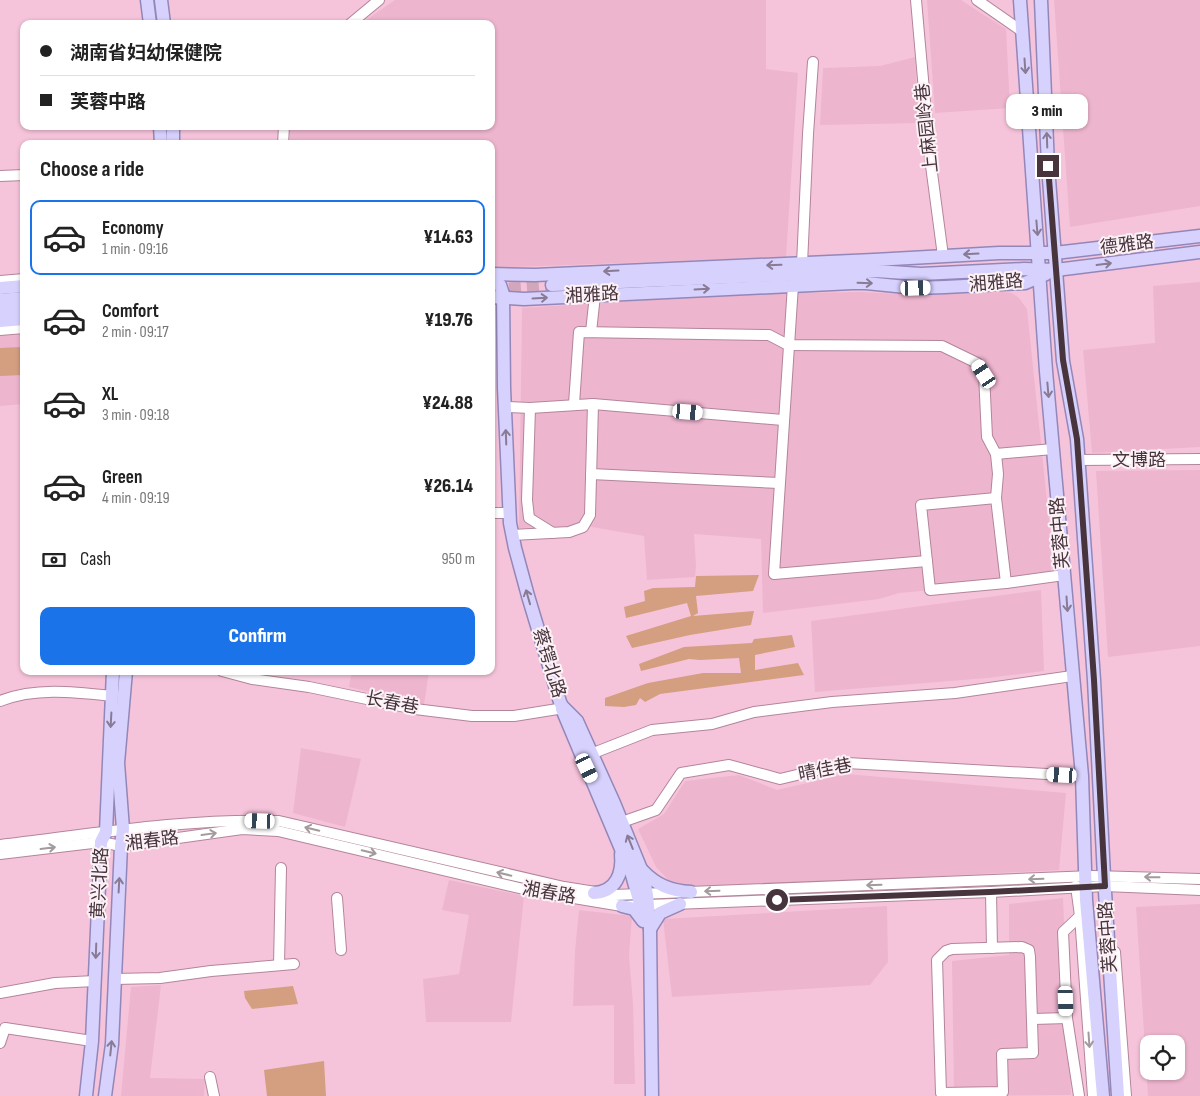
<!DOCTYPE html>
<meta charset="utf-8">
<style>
:root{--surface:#fff;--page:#f6f6f6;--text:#222;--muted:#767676;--line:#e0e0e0;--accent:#1a73e8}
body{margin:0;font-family:"Sofia Sans Condensed","Noto Sans SC",sans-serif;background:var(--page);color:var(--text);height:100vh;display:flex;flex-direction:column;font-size:19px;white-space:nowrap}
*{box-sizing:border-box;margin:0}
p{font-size:16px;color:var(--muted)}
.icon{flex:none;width:28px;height:28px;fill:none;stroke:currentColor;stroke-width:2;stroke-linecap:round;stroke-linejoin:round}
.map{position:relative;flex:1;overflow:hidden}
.drawer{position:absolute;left:20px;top:140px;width:475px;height:535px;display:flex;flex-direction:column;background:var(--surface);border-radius:10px;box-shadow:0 1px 4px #0004}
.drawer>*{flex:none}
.hud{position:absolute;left:20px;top:20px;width:475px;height:110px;border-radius:10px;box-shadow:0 1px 4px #0004;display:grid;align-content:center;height:110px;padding:0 20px;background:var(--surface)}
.fabs{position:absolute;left:1140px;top:1035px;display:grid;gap:10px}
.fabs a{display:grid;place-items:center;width:45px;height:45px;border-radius:10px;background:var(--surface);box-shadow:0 1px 4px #0004;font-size:25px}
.end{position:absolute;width:22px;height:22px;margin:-11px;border:6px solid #47343d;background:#fff;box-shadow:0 0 0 2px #fff}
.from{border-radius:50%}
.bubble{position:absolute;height:35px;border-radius:10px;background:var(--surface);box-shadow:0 1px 4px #0004;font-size:16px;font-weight:800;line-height:35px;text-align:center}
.car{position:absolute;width:15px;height:30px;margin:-15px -8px;border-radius:6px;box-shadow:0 0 4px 1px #0007;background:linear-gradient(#fff 24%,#345 0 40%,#fff 0 76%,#345 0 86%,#fff 0)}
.hud b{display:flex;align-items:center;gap:18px;height:48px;font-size:19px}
.hud b+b{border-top:1px solid var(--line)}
.hud i{width:12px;height:12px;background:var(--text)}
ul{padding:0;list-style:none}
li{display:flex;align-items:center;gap:15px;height:75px;margin:0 10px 8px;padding:0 10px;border:2px solid transparent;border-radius:10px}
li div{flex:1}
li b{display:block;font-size:19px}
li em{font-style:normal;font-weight:800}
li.active{border-color:var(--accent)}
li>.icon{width:45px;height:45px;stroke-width:1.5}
h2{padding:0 20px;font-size:22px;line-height:60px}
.pay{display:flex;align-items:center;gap:12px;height:55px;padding:0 20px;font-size:19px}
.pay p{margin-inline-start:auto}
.primary-button{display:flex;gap:10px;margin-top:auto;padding:10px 20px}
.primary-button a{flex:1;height:58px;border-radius:10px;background:var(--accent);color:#fff;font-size:20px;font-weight:800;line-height:58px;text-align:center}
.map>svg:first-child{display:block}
.built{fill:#eeb5cf;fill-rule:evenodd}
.green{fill:#d49e80}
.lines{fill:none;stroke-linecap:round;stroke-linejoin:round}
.major-tunnel{stroke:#d3a7bb;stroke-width:12;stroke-dasharray:12 6;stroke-linecap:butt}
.minor-casing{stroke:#b3859a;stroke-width:12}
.major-casing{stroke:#9387b9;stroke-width:15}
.minor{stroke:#fff;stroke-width:10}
.major{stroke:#d7d1fd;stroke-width:12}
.oneway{stroke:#887b93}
.oneway2{stroke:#a39a9e}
.route{stroke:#47343d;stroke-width:6}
.labels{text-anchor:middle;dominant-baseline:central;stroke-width:4;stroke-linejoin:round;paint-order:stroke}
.street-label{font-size:18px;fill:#47343d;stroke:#fcf2f6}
</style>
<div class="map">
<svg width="1200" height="1096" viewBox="0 0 1200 1096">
<rect width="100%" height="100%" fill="#f6c4da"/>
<g class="built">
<path d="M395,0H766V69L798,73L786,257L491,268V144H290V126H491V24H360Z"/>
<path d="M927,0H961L1006,29L1010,108L935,113Z"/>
<path d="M1054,0H1200V206L1070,227Z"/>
<path d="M915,57L919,123L820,125L823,68L880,66Z"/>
<path d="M1200,282V447L1092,453L1083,350L1155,343L1153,286Z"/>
<path d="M861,292L920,295L1003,292L1012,293L1019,298L1027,309L1050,530L1051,574L933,590L899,593L879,599L763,613L761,539L694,534L696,566L695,577L647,580L644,536L586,526L519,528L522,308L745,294Z"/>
<path d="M24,334V404L0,406V336Z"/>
<path d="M1200,470V646L1108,657L1096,471Z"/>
<path d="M1041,590L1044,671L987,678L815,692L811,621Z"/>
<path d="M352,671H429L424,705L349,687Z"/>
<path d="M301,748L361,759L345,827L293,813Z"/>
<path d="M846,774L1066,793L1059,870L687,889L674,886L656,867L638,829L664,814L685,781L739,775L777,790Z"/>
<path d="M449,880L524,896L511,1022H426L423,979L459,974L469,915L442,910Z"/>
<path d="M1063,898L1071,1095L954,1096L952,961L1009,955V904Z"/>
<path d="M1200,904V1096H1148L1136,907ZM1149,1044H1176V1071H1149Z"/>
<path d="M887,906L888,962L870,985L672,997L663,919Z"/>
<path d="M579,910L632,916L629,955L633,1004L635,1084H614V1005L573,1006L575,951Z"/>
<path d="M161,985L150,1078L205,1079L204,1096H121L131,987Z"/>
</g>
<g class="green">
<path d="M21,347L23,375L0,376V348Z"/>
<path d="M759,575L753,591L696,596L698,613L693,616L754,611L751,625L690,635L632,648L626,636L691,616L687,603L626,618L624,607L645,601L644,591L653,588L695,587L696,576Z"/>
<path d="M792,635L795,647L755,655V670L798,663L804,675L660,694L645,702L640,698L636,705L624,707L605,706V698L648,683L703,673H741L739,658L700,660L689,659L641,671L639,664L684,647L752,643L754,639Z"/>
<path d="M293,986L298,1004L252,1009L245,998L244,991Z"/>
<path d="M324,1061L326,1096H267L264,1070Z"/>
</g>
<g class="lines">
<path class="major-tunnel" d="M491,290L552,285"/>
<defs>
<g id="minor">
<path d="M916,0L930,158L943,256"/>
<path d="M977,0L1023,32"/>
<path d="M350,24L379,0"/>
<path d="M283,144L284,126"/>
<path d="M0,176L24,175"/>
<path d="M802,264L808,134L813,62"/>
<path d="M0,281L24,279"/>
<path d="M793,285L774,574L927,561"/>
<path d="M0,330L24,328"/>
<path d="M591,332L595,295"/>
<path d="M574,404L579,332L769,335L788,345L942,346L977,363L984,374L987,437L996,454L998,474L996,498L1006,583"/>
<path d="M505,407L530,408L593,404L783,420"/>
<path d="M530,408L527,500L529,518L553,533"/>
<path d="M996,454L1053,449"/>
<path d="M1078,460L1200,459"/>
<path d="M591,474L779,483"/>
<path d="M996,498L921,505L930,590L1006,583L1064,575"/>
<path d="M491,513H509"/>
<path d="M512,535L569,532L583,527L590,515L593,404"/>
<path d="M222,671L252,679L309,687L415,709L472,716H514L564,708"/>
<path d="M0,701C36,687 75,692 112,696"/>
<path d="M591,754L652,730L712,724L754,712L832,702L955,693L1072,676"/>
<path d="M622,822L656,810L681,773L729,765L780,779L847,763L1082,776"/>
<path d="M0,845C92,834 186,818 279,821L564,887L614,895L1093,876L1200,879"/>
<path d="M0,854L101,842L121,846L242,829L278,831L532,891L622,906L991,892L1105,886L1200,890"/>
<path d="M1076,886L1080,916L1093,1096"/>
<path d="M991,892L992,948"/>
<path d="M337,898L341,950"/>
<path d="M1022,947L1029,950L1030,957L1033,1053L1002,1054L1003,1092L941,1093L937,960L946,951L952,949Z"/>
<path d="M1115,952L1126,1096"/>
<path d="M279,965L281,868"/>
<path d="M115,979L160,978L211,971L294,964"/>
<path d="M0,993L55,983L95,981"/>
<path d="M1033,1019L1067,1018"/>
<path d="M0,1043L5,1028L92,1041"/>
<path d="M210,1077L214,1096"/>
<path d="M1079,1096L1067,1018L1063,932L1080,916"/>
</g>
<g id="major">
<path d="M147,0L150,24"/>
<path d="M161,0L164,24"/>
<path d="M1020,0L1046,371L1082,776L1086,900L1103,1096"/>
<path d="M1041,0L1048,166L1063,361L1077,439L1094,680L1104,876L1118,1096"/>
<path d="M160,126L161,144"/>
<path d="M173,126V144"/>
<path d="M491,274L535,275L874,260L999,253H1055L1200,236"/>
<path d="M491,279L500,285L503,294L504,388L510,523L515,548L528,596L560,702L562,706L577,721L614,803L643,874L647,895L650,929L652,1096"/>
<path d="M552,285L876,271L921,274L1024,269L1056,270L1200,252"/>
<path d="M0,288L24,286"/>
<path d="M491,297L524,299L852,283H866L916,288L945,287L1025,283L1046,274"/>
<path d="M0,300L24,298"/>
<path d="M0,311L24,309"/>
<path d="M0,321L24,319"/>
<path d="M562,709L632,875L642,911"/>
<path d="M642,870C656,885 671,891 691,892"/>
<path d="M594,893C616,892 623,873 621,854"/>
<path d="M622,906L634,909L643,921"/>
<path d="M650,929L660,913L680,904"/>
<path d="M86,1096L92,1041L101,842L106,832L113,671"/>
<path d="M105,1096L112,1044L121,846L123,829L118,763L126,671"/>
</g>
</defs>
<use href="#minor" class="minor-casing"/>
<use href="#major" class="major-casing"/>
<use href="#minor" class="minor"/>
<use href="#major" class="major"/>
</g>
<defs><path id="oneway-shaft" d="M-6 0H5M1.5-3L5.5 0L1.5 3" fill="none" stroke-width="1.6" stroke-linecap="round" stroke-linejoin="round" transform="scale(1.25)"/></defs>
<g class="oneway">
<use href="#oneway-shaft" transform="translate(1025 66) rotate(86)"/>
<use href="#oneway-shaft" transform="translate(1047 140) rotate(-92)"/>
<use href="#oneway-shaft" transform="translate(1037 228) rotate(85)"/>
<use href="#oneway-shaft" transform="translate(971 254) rotate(177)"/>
<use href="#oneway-shaft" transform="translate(1104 264) rotate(-7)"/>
<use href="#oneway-shaft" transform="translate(774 265) rotate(178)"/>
<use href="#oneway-shaft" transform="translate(611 271) rotate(177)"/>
<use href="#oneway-shaft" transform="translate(865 283) rotate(2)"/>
<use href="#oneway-shaft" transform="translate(702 289) rotate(-3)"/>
<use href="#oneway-shaft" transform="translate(540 298) rotate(-3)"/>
<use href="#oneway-shaft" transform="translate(1048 390) rotate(85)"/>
<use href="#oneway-shaft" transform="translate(506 437) rotate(-92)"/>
<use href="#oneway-shaft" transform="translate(528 597) rotate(-106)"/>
<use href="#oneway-shaft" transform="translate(1067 604) rotate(86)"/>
<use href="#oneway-shaft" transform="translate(111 720) rotate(93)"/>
<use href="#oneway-shaft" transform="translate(630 842) rotate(-112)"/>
<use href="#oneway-shaft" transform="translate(119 885) rotate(-87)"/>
<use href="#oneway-shaft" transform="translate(96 951) rotate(92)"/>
<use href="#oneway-shaft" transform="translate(111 1048) rotate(-84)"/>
</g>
<g class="oneway2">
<use href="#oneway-shaft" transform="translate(312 829) rotate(-166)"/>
<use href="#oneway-shaft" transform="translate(209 834) rotate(-8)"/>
<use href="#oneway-shaft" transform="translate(48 848) rotate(-7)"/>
<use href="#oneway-shaft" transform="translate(369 852) rotate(13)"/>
<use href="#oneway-shaft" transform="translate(504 874) rotate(-167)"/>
<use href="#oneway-shaft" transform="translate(1152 877) rotate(-179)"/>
<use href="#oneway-shaft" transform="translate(1036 879) rotate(178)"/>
<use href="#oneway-shaft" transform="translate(874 885) rotate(178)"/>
<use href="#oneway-shaft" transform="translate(712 891) rotate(178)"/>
<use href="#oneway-shaft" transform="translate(1089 1040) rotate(86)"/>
</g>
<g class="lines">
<path class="route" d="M777,900L990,892L1105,886L1094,680L1077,439L1063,360L1048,166"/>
</g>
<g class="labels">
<g class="street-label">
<text transform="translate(927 128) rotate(-96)">上麻园岭巷</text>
<text transform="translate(1127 245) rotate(-7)">德雅路</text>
<text transform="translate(996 283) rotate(-5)">湘雅路</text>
<text transform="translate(592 295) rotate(-3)">湘雅路</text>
<text x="1139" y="460">文博路</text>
<text transform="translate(1060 533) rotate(-95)">芙蓉中路</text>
<text transform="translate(549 663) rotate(73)">蔡锷北路</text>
<text transform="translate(392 703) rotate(11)">长春巷</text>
<text transform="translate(825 770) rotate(-11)">晴佳巷</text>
<text transform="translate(152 841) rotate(-7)">湘春路</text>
<text transform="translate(100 883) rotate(-87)">黄兴北路</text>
<text transform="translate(549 893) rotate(10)">湘春路</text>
<text transform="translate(1108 937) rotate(-94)">芙蓉中路</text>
</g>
</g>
</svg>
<div class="fabs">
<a><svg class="icon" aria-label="locate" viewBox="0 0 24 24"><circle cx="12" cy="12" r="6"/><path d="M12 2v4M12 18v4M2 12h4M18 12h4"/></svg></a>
</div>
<i class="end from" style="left:777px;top:900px"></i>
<i class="end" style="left:1048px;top:166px"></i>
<div class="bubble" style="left:1006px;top:94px;width:82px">3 min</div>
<i class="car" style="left:916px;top:288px;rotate:88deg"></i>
<i class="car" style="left:984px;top:374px;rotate:327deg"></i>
<i class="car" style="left:688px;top:412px;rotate:95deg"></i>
<i class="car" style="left:587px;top:768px;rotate:155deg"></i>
<i class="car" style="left:1062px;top:775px;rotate:273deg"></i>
<i class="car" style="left:260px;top:821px;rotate:272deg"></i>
<i class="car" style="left:1066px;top:1001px;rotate:178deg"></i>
<div class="hud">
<b><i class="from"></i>湖南省妇幼保健院</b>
<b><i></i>芙蓉中路</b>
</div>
<section class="drawer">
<h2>Choose a ride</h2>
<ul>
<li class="active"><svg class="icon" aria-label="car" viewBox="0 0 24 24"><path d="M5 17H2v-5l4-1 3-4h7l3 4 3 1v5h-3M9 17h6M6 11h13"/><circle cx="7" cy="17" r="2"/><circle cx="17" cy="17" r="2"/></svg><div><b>Economy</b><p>1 min · 09:16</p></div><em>¥14.63</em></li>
<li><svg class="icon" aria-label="car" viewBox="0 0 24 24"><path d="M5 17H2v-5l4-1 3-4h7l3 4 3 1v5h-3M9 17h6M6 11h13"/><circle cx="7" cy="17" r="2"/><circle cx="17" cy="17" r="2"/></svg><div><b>Comfort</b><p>2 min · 09:17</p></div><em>¥19.76</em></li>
<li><svg class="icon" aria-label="car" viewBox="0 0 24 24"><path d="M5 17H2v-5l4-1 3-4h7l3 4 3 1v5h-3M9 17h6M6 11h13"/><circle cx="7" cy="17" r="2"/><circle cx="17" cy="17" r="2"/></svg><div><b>XL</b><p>3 min · 09:18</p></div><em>¥24.88</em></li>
<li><svg class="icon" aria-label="car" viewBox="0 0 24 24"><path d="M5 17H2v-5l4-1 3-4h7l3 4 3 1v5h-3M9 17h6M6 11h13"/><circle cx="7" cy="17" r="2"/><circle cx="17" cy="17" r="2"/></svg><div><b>Green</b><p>4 min · 09:19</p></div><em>¥26.14</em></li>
</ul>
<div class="pay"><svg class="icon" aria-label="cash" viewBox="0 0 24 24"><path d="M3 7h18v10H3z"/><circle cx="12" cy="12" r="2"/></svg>Cash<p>950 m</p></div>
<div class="primary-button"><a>Confirm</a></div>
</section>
</div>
